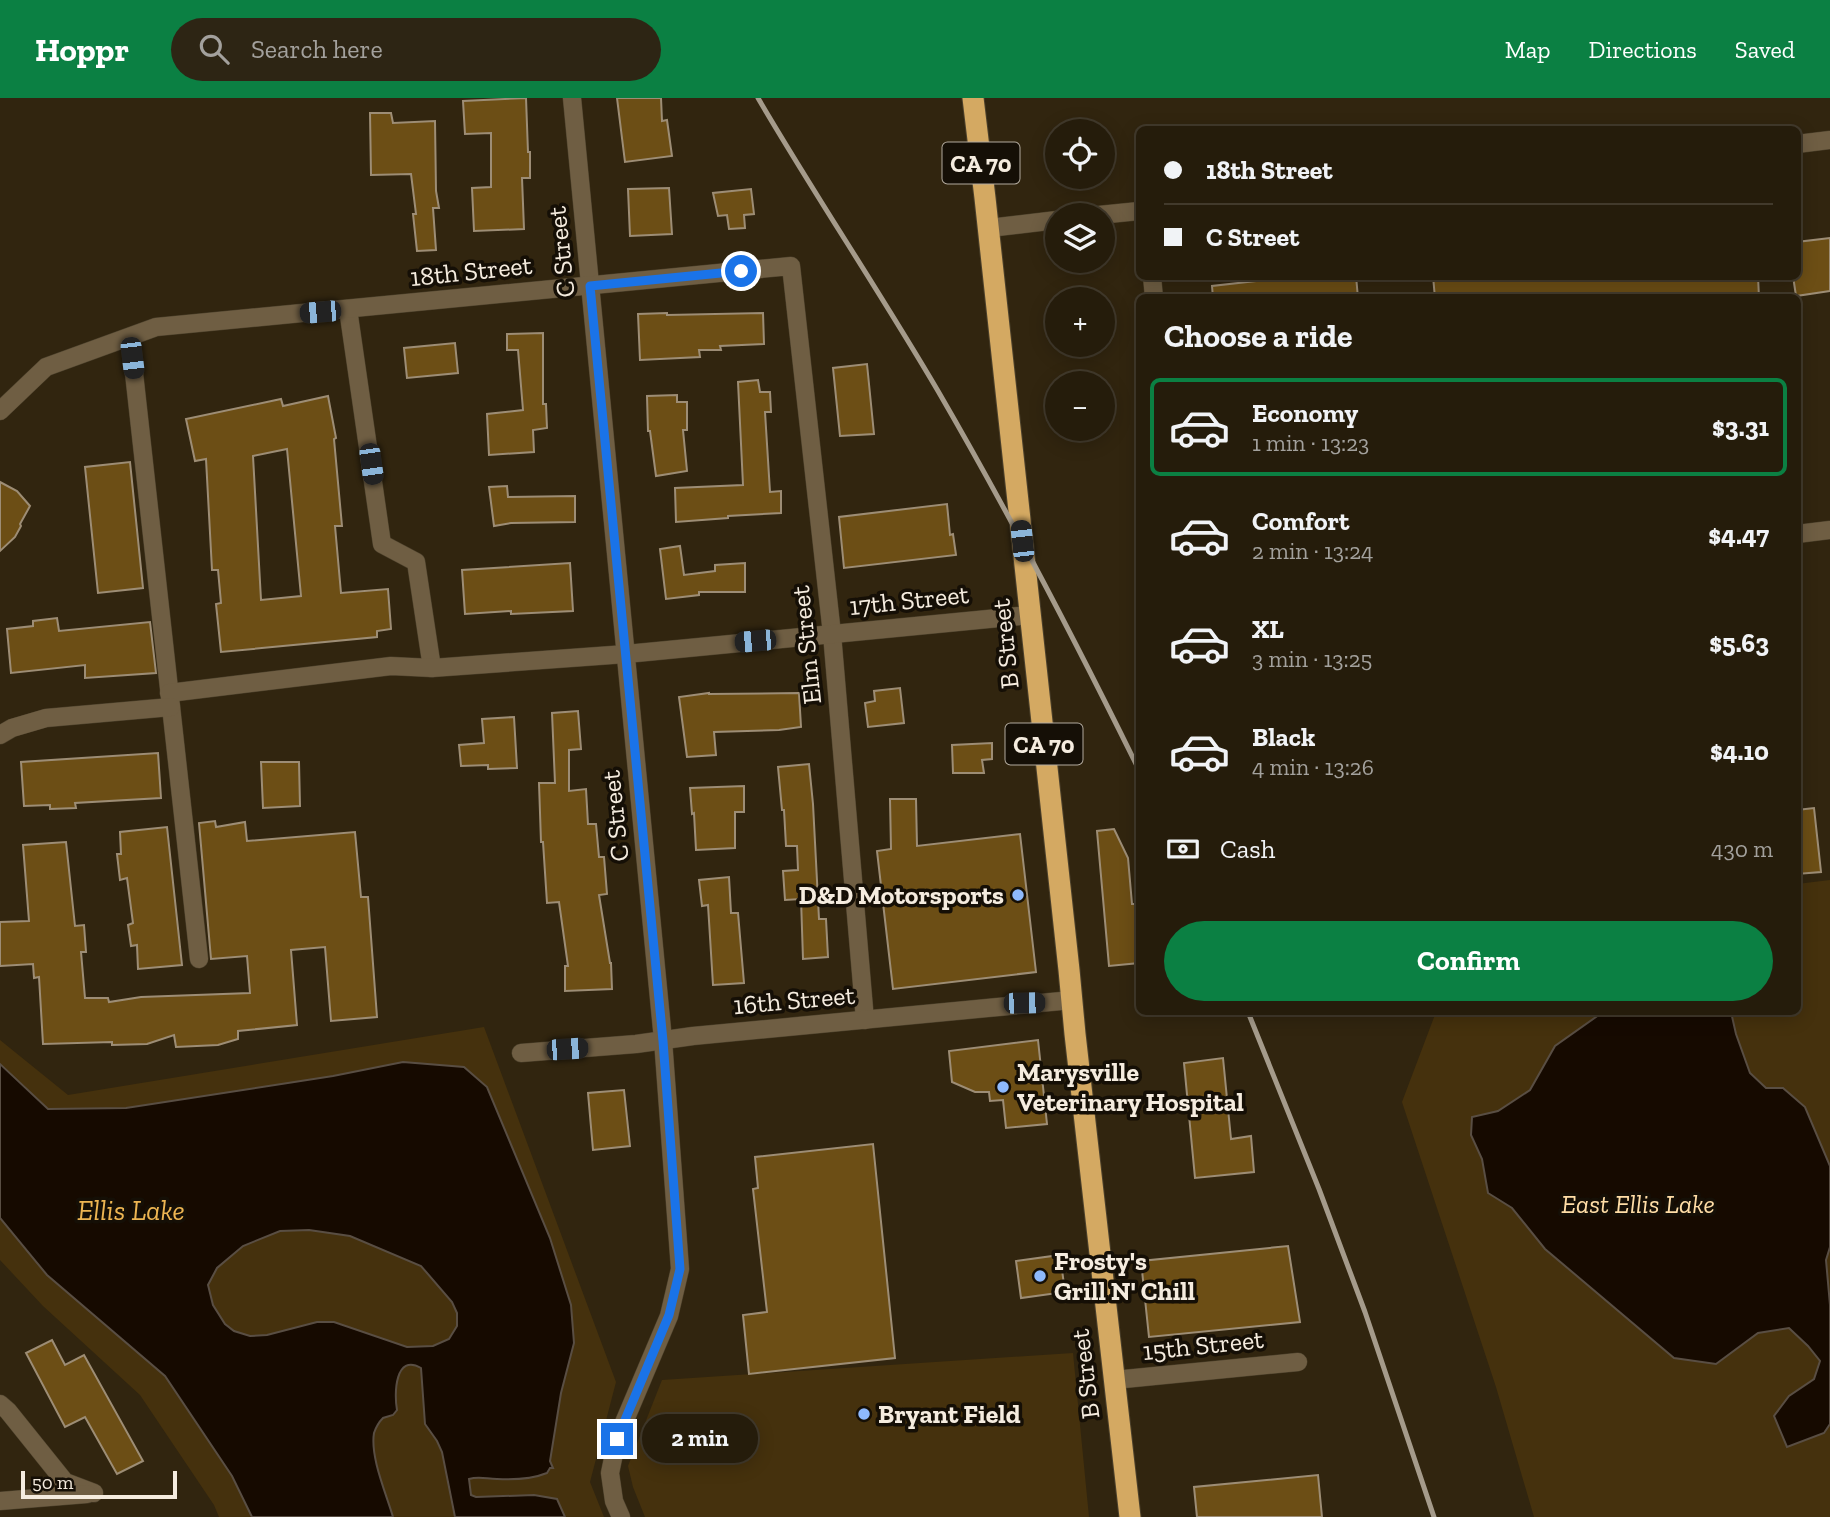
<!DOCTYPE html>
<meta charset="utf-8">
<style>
:root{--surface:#251c0b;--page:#2d2514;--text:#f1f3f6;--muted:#a3a19d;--line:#423a2c;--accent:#0b8043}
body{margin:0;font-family:"Zilla Slab",serif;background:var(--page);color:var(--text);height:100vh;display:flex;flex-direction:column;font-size:26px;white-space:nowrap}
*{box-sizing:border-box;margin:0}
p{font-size:23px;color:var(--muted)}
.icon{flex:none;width:38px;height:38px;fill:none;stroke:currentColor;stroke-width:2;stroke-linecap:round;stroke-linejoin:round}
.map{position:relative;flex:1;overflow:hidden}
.details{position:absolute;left:1136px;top:196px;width:665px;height:721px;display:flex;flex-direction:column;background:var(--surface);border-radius:10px;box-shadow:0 4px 18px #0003,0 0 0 2px var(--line)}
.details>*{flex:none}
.banner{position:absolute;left:1136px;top:28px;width:665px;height:154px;border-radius:10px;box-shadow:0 4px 18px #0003,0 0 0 2px var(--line);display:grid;align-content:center;height:154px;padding:0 28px;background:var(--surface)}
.fabs{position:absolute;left:1045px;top:21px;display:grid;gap:14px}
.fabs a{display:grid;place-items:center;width:70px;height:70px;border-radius:50%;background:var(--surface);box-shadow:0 4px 18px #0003,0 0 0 2px var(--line);font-size:35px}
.scale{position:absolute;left:21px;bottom:18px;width:156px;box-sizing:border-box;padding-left:7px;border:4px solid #f5ecdf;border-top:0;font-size:19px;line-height:24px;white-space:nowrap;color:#f5ecdf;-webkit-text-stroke:5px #150f06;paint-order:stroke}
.end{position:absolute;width:32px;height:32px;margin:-16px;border:9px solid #1a73e8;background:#fff;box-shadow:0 0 0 4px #fff}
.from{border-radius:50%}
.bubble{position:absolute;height:49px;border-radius:24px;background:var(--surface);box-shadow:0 4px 18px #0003,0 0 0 2px var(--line);font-size:23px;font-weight:700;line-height:49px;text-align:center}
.car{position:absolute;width:21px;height:42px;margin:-21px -10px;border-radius:9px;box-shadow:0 0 5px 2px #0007;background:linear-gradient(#222 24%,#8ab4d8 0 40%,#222 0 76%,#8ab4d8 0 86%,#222 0)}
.banner b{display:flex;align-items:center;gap:24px;height:66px;font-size:26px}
.banner b+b{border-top:2px solid var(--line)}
.banner i{width:18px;height:18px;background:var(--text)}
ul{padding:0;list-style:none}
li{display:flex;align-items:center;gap:21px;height:98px;margin:0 14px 10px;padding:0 14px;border:4px solid transparent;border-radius:10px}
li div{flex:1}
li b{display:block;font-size:26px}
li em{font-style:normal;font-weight:700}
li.active{border-color:var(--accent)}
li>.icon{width:63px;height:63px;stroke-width:1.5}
h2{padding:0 28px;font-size:32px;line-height:84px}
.pay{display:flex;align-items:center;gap:18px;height:77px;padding:0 28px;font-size:26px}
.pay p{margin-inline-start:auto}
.action{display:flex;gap:14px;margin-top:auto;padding:14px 28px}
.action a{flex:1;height:80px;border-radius:42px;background:var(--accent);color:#fff;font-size:28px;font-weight:700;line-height:80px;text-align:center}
header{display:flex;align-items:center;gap:42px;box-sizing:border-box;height:98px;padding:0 35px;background:var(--accent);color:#fff}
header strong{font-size:33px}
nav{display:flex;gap:38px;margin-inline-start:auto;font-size:24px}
.search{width:490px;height:63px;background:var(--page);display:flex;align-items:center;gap:18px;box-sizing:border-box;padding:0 24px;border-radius:38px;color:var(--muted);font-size:26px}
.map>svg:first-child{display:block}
.green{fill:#45310d}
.water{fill:#160a00;stroke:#594e43;stroke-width:2;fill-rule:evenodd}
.building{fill:#6c4e15;stroke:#9d8d75;stroke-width:2;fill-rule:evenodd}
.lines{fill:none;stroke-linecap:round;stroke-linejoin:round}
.minor-casing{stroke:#4c412c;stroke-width:19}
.highway-casing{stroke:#4c412c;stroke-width:23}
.minor{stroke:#6f5e43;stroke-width:18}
.highway{stroke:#d4a962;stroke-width:21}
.rail{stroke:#a59b8b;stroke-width:5}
.route{stroke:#1a73e8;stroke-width:9}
.poi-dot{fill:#8eb9fc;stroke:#150f06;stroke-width:2.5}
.labels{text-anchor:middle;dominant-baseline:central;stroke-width:7;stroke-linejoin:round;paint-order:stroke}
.shield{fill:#150f06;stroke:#b2aa9e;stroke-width:2}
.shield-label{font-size:24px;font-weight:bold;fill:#f5ecdf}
.street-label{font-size:26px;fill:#f5ecdf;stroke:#150f06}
.poi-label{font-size:26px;font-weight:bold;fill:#f5ecdf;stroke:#150f06;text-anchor:start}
.park-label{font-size:26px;font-style:italic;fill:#ffdda6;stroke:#150f06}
.water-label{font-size:28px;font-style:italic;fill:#edb552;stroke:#150f06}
</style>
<header>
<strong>Hoppr</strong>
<div class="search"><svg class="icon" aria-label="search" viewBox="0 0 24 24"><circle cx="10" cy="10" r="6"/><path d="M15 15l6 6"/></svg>Search here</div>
<nav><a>Map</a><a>Directions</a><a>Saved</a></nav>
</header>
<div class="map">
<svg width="1830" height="1419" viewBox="0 0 1830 1419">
<rect width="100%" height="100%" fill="#31250f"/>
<g class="green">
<path d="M1830,782V1419H1534L1496,1289L1402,1004L1436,914H1797V786Z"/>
<path d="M484,929L616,1284L590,1384L604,1419H219L214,1407L140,1297L43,1208L0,1162V942L68,997Z"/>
<path d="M1073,1255L1089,1419H645L633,1389L628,1368L662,1282Z"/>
</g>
<g class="water">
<path d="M1603,914H1731L1736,936L1750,975L1766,990H1783L1805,1009L1830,1068V1149L1826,1162L1830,1207V1326L1824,1335L1787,1349L1774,1318L1789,1298L1814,1281L1820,1263L1808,1248L1789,1230L1758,1235L1716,1266L1674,1260L1545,1151L1512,1110L1488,1095L1482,1061L1471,1037L1472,1019L1498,1013L1530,992L1555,948Z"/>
<path d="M403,964L464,969L487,989L550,1140L571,1207L574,1245L561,1295L550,1363L553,1370H550L547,1375C532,1381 514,1382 497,1381C487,1381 479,1378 469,1381L471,1397L476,1399L534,1397L557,1401L565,1419H455L442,1354L437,1343L425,1326L421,1270C395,1255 394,1296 397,1312L393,1317L383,1320C379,1324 376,1329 374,1335C370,1359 386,1395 393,1419H252L232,1378L165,1278L47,1177L0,1120V966L48,1011L126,1010L333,978ZM309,1132L350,1138L421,1168L452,1204L457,1215V1228L449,1241L433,1248L407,1249L334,1224H317L267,1237L250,1238L234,1233L225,1226L213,1207L208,1187L217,1170L243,1148L280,1133Z"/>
</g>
<g class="building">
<path d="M526,0L528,54H530V80H522L524,131L474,133L472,90L491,89V35L465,36L463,3Z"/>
<path d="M617,0H661L662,23L667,22L672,58L625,64Z"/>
<path d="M370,15H391L393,25L435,23L436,93L439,110H433L436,152L417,153L413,116H416L411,76L371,77Z"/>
<path d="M669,90L672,136L630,138L628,91Z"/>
<path d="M751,91L754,116L744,117L745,130L729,131L727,117L718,118L713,95Z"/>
<path d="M1830,140V193L1796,198L1793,178H1797V144Z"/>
<path d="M1301,178H1356L1358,200H1213L1212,188Z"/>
<path d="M1433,178H1758L1759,200H1435Z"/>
<path d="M667,215V217L763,215L764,246L720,248L721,252H699L700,259L640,262L638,216Z"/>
<path d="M543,235V306H546L547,330L533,332L534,354L489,357L487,316L523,312L518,252H507V236Z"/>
<path d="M455,245L458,275L407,280L404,250Z"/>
<path d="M867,266L874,336L840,338L833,270Z"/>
<path d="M758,282L760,294H770L771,314H765L770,394L781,393V415L728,418V420L676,424L675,390L743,387L738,284Z"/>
<path d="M677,297V304H687V332H683L687,373L656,378L650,333H648L647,298Z"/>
<path d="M328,298L336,340L334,341L342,428H335L341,495L388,491L391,531L377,533V539L221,554L216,506L221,505L218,472H212L206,361L195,363L186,321L281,301L283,308ZM287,351L301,498L261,502L253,358Z"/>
<path d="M130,364L143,490L98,495L85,369Z"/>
<path d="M0,384L17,393L30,408L20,426L21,428L15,439L0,453Z"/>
<path d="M507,388L508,399L575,398V424L511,425L494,428L489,389Z"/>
<path d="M947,406L950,437L953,436L956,457L844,470L839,419Z"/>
<path d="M680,448L684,477L715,473V467L745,465V494H699V497L666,501L660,451Z"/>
<path d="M570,465L573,513L511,516V513L465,516L462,472Z"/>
<path d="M57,520L59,533L150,524L156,575L85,580V567L11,575L7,531L33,528V523Z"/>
<path d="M900,590L904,625L868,629L865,605L875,603L874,593Z"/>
<path d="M709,595V596L799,595L801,629L779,632L714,634L716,657L687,659L679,599Z"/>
<path d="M578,613L581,651L569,652V693L586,691L588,726H596L599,759H604L607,796L599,797L610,865H611L612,891L565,893V868H568L559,804L547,805L543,744H541L539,685H555L552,615Z"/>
<path d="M514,619L517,670L488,671V667L461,668L459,647L484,645L482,621Z"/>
<path d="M992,645V661L982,662L984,675H953L952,647Z"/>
<path d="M158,655L161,700L75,705L76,710L50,711V707L24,708L21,664Z"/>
<path d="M261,664H299L300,708L263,710Z"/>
<path d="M809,666L813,706L819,821H826L828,859L803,861L801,801L785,802L783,773L798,772L797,748H786L784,712H782L778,669Z"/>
<path d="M744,688V714H735V750L696,752L694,715L692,716L690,690Z"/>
<path d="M890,701H916L917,748L1020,736L1036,874L893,891L877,753L891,751Z"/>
<path d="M1814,710L1821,774L1797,776V712Z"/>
<path d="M215,723L216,729L245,724L247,743L355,734L361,799H368L377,919L331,923L325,849L291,852L297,927L238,933V941L218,947L176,949L174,937L147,946L112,947V944L43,946L39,879L34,880L33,866L0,868V824L29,823L23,747L66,744L75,828L84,827L86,854H81L85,900H108L109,904L141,899L250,895L247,858L211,861L199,725Z"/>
<path d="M167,729L182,867L138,871L137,847L131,848L128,827L133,825L127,780L120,782L117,756H121L120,734Z"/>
<path d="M1114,731L1128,760L1132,806H1139V865L1109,868L1097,733Z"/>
<path d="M729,779L731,815H738L744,885L713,887L708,807L702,808L699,782Z"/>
<path d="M1038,942L1047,1026L1006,1030L1003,1002L990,1003L989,994H975L952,984L949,953Z"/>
<path d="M1223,960L1231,1041L1251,1038L1254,1074L1195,1080L1184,965Z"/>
<path d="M624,992L630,1048L593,1052L588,995Z"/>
<path d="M873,1046L895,1260L749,1276L743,1217L767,1214L753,1091L758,1090L755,1059Z"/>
<path d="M1288,1148L1300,1224L1149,1239L1141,1163Z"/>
<path d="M1060,1157L1065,1194L1021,1200L1016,1163Z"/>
<path d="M52,1242L65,1267L84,1257L143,1363L117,1376L85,1319L65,1329L26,1255Z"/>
<path d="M1318,1377L1322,1419H1197L1194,1389Z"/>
</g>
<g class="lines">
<defs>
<g id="minor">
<path d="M572,0L663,942L680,1171L669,1218L617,1341L610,1375L614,1403L621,1419"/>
<path d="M1797,46L1830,42"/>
<path d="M1099,117L1139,113"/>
<path d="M989,130L1057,122"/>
<path d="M1152,178L1154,200"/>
<path d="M348,211L382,446L416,464L432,570"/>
<path d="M130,239L199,861"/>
<path d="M0,313L46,269L156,229L791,168L832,536L865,922"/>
<path d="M1797,436L1830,432"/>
<path d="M169,595L391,568L432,570L626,556L1030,517"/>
<path d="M0,637L12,630L46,620L171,609"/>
<path d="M521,955L636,946L693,938L1072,902"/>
<path d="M1114,1282L1298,1264"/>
<path d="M0,1306L8,1313L65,1384L94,1395"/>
<path d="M0,1403L87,1396"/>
</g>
<path id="highway" d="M973,0L985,100L1069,872L1075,936L1130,1419"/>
</defs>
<use href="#minor" class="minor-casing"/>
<use href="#highway" class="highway-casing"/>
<use href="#minor" class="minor"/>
<use href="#highway" class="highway"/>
<g class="rail">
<path d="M758,0C816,99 880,194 938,293C1010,417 1076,544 1139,672"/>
<path d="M1248,914L1319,1091L1365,1214L1434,1419"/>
</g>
</g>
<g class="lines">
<path class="route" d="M617,1341L669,1217L680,1171L663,943L590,188L741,173"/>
</g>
<g class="poi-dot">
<circle cx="1018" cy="797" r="7"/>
<circle cx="1003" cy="989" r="7"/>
<circle cx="1040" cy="1178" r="7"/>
<circle cx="864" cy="1316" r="7"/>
</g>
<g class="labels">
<g class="shield">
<rect x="942.5" y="44.5" width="77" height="41" rx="5"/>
<rect x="1005.5" y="625.5" width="77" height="41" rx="5"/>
</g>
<g class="shield-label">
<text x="981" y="65">CA 70</text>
<text x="1044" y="646">CA 70</text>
</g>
<g class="street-label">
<text transform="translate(561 154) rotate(-96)">C Street</text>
<text transform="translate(471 173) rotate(-6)">18th Street</text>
<text transform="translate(909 502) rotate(-6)">17th Street</text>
<text transform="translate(1005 546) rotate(-96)">B Street</text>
<text transform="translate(806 547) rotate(-96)">Elm Street</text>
<text transform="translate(615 718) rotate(-96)">C Street</text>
<text transform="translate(794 902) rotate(-5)">16th Street</text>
<text transform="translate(1203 1247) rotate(-6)">15th Street</text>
<text transform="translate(1085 1276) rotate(-97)">B Street</text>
</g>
<g class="poi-label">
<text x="1004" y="797" text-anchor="end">D&amp;D Motorsports</text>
<text x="1017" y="974">Marysville<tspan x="1017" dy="30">Veterinary Hospital</tspan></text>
<text x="1054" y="1163">Frosty's<tspan x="1054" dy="30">Grill N' Chill</tspan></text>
<text x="878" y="1316">Bryant Field</text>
</g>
<g class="park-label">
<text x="1638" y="1106">East Ellis Lake</text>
</g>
<g class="water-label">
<text x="131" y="1112">Ellis Lake</text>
</g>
</g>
</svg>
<div class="fabs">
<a><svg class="icon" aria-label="locate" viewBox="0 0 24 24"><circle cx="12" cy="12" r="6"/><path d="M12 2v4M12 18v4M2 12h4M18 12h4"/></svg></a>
<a><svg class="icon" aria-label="layers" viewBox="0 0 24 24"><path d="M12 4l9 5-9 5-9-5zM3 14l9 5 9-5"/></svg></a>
<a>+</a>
<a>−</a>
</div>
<div class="scale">50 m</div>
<i class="end from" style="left:741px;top:173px"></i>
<i class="end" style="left:617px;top:1341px"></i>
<div class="bubble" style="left:642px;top:1316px;width:116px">2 min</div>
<i class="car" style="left:320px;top:214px;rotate:265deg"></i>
<i class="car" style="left:132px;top:260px;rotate:173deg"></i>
<i class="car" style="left:371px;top:366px;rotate:172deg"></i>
<i class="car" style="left:1022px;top:443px;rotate:354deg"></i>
<i class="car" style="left:755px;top:543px;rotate:265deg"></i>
<i class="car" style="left:1024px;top:905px;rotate:89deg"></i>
<i class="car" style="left:567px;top:951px;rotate:86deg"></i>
<div class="banner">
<b><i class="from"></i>18th Street</b>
<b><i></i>C Street</b>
</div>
<section class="details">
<h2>Choose a ride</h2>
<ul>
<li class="active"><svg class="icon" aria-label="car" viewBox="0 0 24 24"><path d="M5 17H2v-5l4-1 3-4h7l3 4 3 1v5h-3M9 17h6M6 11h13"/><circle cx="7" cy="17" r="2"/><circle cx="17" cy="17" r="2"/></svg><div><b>Economy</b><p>1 min · 13:23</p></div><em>$3.31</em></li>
<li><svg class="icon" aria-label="car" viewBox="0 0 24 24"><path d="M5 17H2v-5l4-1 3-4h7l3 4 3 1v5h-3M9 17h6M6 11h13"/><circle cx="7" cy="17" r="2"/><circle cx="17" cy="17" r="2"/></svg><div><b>Comfort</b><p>2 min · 13:24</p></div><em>$4.47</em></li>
<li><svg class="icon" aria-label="car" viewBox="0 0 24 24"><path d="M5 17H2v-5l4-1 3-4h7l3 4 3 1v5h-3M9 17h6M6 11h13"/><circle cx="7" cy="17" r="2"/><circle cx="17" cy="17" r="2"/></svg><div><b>XL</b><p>3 min · 13:25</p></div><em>$5.63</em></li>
<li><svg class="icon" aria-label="car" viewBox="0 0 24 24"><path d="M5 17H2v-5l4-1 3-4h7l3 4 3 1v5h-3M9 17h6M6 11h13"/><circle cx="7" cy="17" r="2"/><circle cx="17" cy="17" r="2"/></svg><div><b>Black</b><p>4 min · 13:26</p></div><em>$4.10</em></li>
</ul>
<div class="pay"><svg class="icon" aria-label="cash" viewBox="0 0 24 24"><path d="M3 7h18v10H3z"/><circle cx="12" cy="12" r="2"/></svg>Cash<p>430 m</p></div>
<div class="action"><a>Confirm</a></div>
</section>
</div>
